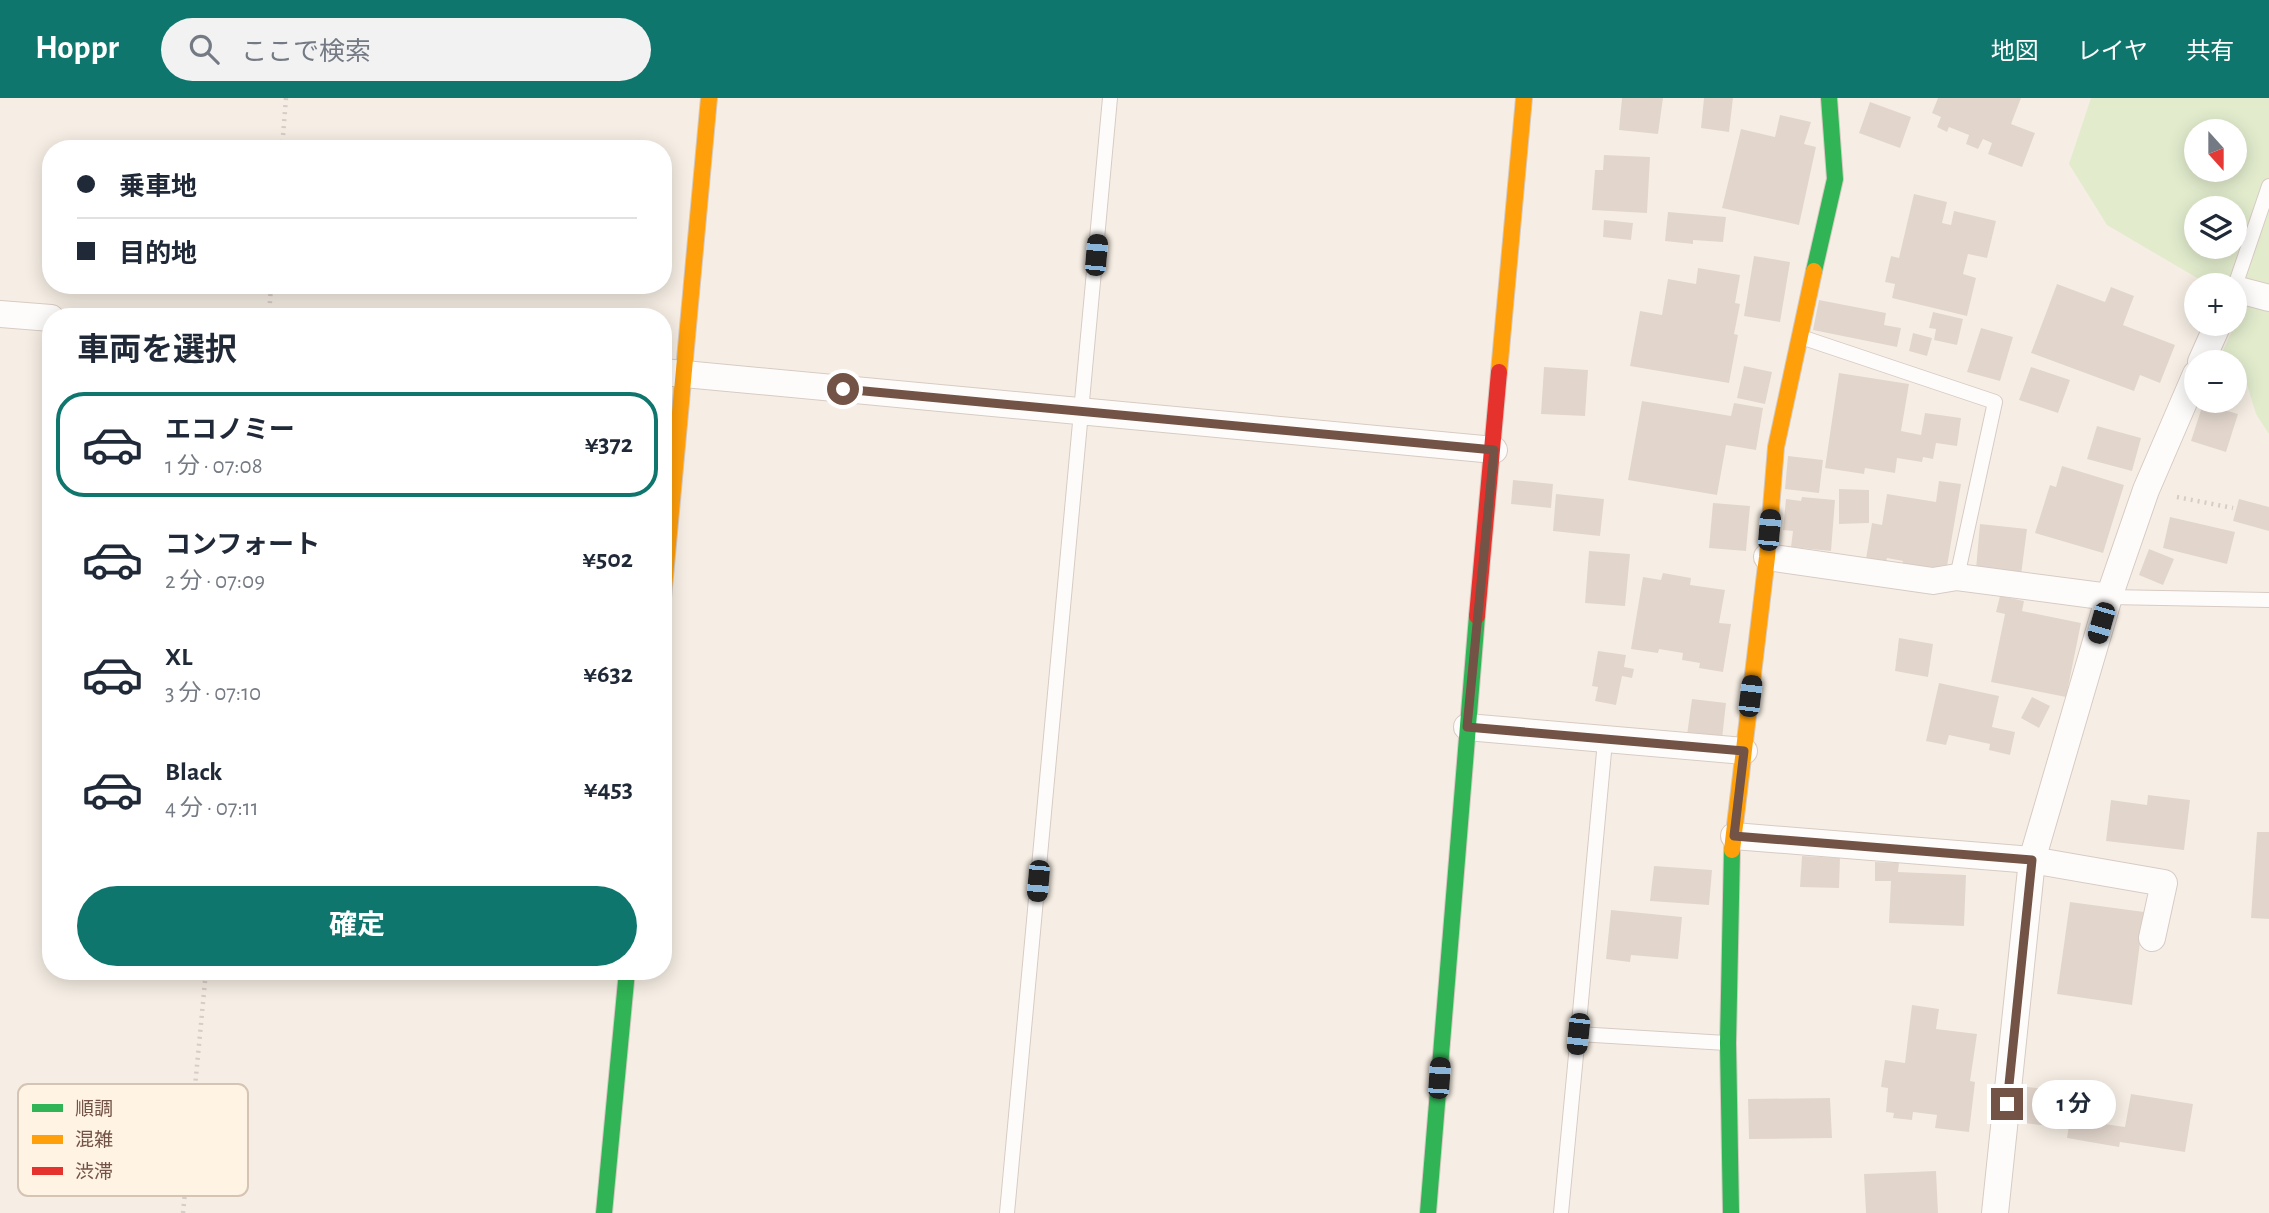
<!DOCTYPE html>
<html lang="ja">
<meta charset="utf-8">
<style>
:root{--surface:#fff;--page:#f2f2f3;--text:#1f2937;--muted:#747a83;--line:#e0e1e3;--accent:#0f766e}
body{margin:0;font-family:"Alegreya Sans","Noto Sans JP",sans-serif;background:var(--page);color:var(--text);height:100vh;display:flex;flex-direction:column;font-size:26px;white-space:nowrap}
*{box-sizing:border-box;margin:0}
p{font-size:23px;color:var(--muted)}
.icon{flex:none;width:38px;height:38px;fill:none;stroke:currentColor;stroke-width:2;stroke-linecap:round;stroke-linejoin:round}
.map{position:relative;flex:1;overflow:hidden}
.drawer{position:absolute;left:42px;top:210px;width:630px;height:672px;display:flex;flex-direction:column;background:var(--surface);border-radius:28px;box-shadow:0 4px 18px #0003}
.drawer>*{flex:none}
.banner{position:absolute;left:42px;top:42px;width:630px;height:154px;border-radius:28px;box-shadow:0 4px 18px #0003;display:grid;align-content:center;height:154px;padding:0 35px;background:var(--surface)}
.needle{width:46px;rotate:159deg}
.controls{position:absolute;left:2184px;top:21px;display:grid;gap:14px}
.controls a{display:grid;place-items:center;width:63px;height:63px;border-radius:50%;background:var(--surface);box-shadow:0 4px 18px #0003;font-size:35px}
.end{position:absolute;width:32px;height:32px;margin:-16px;border:9px solid #735345;background:#fff;box-shadow:0 0 0 4px #fff}
.from{border-radius:50%}
.bubble{position:absolute;height:49px;border-radius:24px;background:var(--surface);box-shadow:0 4px 18px #0003;font-size:23px;font-weight:700;line-height:49px;text-align:center}
.car{position:absolute;width:21px;height:42px;margin:-21px -10px;border-radius:9px;box-shadow:0 0 5px 2px #0007;background:linear-gradient(#222 24%,#8ab4d8 0 40%,#222 0 76%,#8ab4d8 0 86%,#222 0)}
.banner b{display:flex;align-items:center;gap:24px;height:66px;font-size:26px}
.banner b+b{border-top:2px solid var(--line)}
.banner i{width:18px;height:18px;background:var(--text)}
ul{padding:0;list-style:none}
li{display:flex;align-items:center;gap:21px;height:105px;margin:0 14px 10px;padding:0 21px;border:4px solid transparent;border-radius:28px}
li div{flex:1}
li b{display:block;font-size:26px}
li em{font-style:normal;font-weight:700}
li.active{border-color:var(--accent)}
li>.icon{width:63px;height:63px;stroke-width:1.5}
h2{padding:0 35px;font-size:32px;line-height:84px}
.action{display:flex;gap:14px;margin-top:auto;padding:14px 35px}
.action a{flex:1;height:80px;border-radius:42px;background:var(--accent);color:#fff;font-size:28px;font-weight:700;line-height:80px;text-align:center}
header{display:flex;align-items:center;gap:42px;box-sizing:border-box;height:98px;padding:0 35px;background:var(--accent);color:#fff}
header strong{font-size:33px}
nav{display:flex;gap:38px;margin-inline-start:auto;font-size:24px}
.search{width:490px;height:63px;background:var(--page);display:flex;align-items:center;gap:18px;box-sizing:border-box;padding:0 24px;border-radius:38px;color:var(--muted);font-size:26px}
.map>svg:first-child{display:block}
.green{fill:#e2eccd;fill-rule:evenodd}
.building{fill:#e2d6cc}
.lines{fill:none;stroke-linecap:round;stroke-linejoin:round}
.lane-casing{stroke:#d7cbc3;stroke-width:16}
.street-casing{stroke:#d7cbc3;stroke-width:28}
.fast-casing{stroke:#d6cac1;stroke-width:18}
.slow-casing{stroke:#d6cac1;stroke-width:18}
.jam-casing{stroke:#d6cac1;stroke-width:18}
.path{stroke:#d7ccc7;stroke-width:4.5;stroke-dasharray:2 5;stroke-linecap:butt}
.lane{stroke:#fefcfb;stroke-width:14}
.street{stroke:#fefcfb;stroke-width:26}
.fast{stroke:#30b455;stroke-width:16}
.slow{stroke:#ff9f0a;stroke-width:16}
.jam{stroke:#e5322d;stroke-width:16}
.route{stroke:#735345;stroke-width:9}
.key{fill:#fff3e4;stroke:#d5c3b4;stroke-width:2}
.key-label{font-size:19px;fill:#735345}
</style>
<header>
<strong>Hoppr</strong>
<div class="search"><svg class="icon" aria-label="search" viewBox="0 0 24 24"><circle cx="10" cy="10" r="6"/><path d="M15 15l6 6"/></svg>ここで検索</div>
<nav><a>地図</a><a>レイヤ</a><a>共有</a></nav>
</header>
<div class="map">
<svg width="2269" height="1115" viewBox="0 0 2269 1115">
<rect width="100%" height="100%" fill="#f6eee4"/>
<path class="green" d="M2091,0H2269V336L2256,316L2246,283L2235,279V264H2218L2243,208L2235,203V187H2209L2107,127L2069,66ZM2196,33H2235V72H2196ZM2196,110H2235V149H2196Z"/>
<g class="building">
<path d="M1622,0H1663L1658,36L1619,32Z"/>
<path d="M1704,0H1733L1729,34L1701,30Z"/>
<path d="M1938,0H2021L2011,26L2035,35L2022,69L1988,56L1992,45L1983,41L1978,51L1966,46L1969,37L1949,29L1947,34L1937,29L1941,19L1932,15Z"/>
<path d="M1870,4L1911,19L1900,50L1859,35Z"/>
<path d="M1780,17L1811,24L1804,46L1816,49L1799,127L1722,110L1741,31L1775,39Z"/>
<path d="M1604,57L1650,59L1647,115L1592,112L1595,72H1603Z"/>
<path d="M1914,96L1947,104L1942,125L1951,127L1954,113L1996,123L1987,160L1968,156L1963,176L1976,180L1967,218L1892,200L1895,186L1885,184L1891,158L1899,160Z"/>
<path d="M1668,114L1726,119L1723,144L1693,142V146L1665,143Z"/>
<path d="M1604,122L1633,125L1631,142L1603,139Z"/>
<path d="M1754,158L1790,164L1780,224L1744,218Z"/>
<path d="M1698,170L1740,177L1735,205L1740,206L1734,236L1738,237L1729,285L1630,268L1640,213L1662,217L1668,181L1696,186Z"/>
<path d="M2057,186L2105,204L2111,189L2134,198L2123,227L2175,247L2160,285L2140,277L2134,293L2031,255Z"/>
<path d="M1819,202L1886,215L1884,227L1901,230L1897,249L1813,232Z"/>
<path d="M1933,214L1963,221L1957,247L1934,242L1936,231L1929,230Z"/>
<path d="M1981,230L2013,239L2000,283L1967,274Z"/>
<path d="M1913,235L1932,240L1927,258L1909,253Z"/>
<path d="M1744,268L1772,274L1765,306L1737,300Z"/>
<path d="M1544,269L1588,272L1585,318L1541,316Z"/>
<path d="M2031,269L2070,282L2058,315L2019,302Z"/>
<path d="M1839,275L1909,286L1901,333L1921,337L1925,315L1961,320L1957,348L1936,345L1933,361L1923,359L1922,364L1897,360L1895,375L1865,370L1864,376L1825,370Z"/>
<path d="M1642,303L1731,318L1734,305L1763,310L1756,352L1726,347L1717,397L1628,382Z"/>
<path d="M2203,306L2238,316L2226,354L2191,343Z"/>
<path d="M2097,328L2141,340L2132,373L2087,361Z"/>
<path d="M1788,358L1823,362L1819,395L1785,391Z"/>
<path d="M2062,368L2124,387L2103,455L2035,435L2050,387L2056,389Z"/>
<path d="M1513,382L1553,386L1551,410L1511,406Z"/>
<path d="M1939,383L1961,386L1946,474L1902,466L1903,463L1887,460L1886,464L1866,461L1872,425L1882,427L1887,396L1936,404Z"/>
<path d="M1839,391L1869,392V425L1839,426Z"/>
<path d="M1556,396L1604,401L1600,438L1553,433Z"/>
<path d="M1802,399L1835,402L1831,453L1791,449L1793,433L1783,432L1786,401L1801,403Z"/>
<path d="M2239,401L2269,409V433L2233,423Z"/>
<path d="M1713,405L1750,408L1746,453L1709,450Z"/>
<path d="M2170,419L2235,434L2227,466L2163,450Z"/>
<path d="M1980,426L2027,431L2021,477L1976,471Z"/>
<path d="M2149,451L2174,461L2163,487L2139,477Z"/>
<path d="M1589,453L1630,456L1625,508L1585,505Z"/>
<path d="M1663,475L1691,480L1690,487L1725,492L1719,525L1731,526L1723,574L1699,570L1700,565L1682,562L1683,555L1659,551L1658,555L1631,551L1643,479L1661,482Z"/>
<path d="M2000,498L2024,503L2022,513L2081,525L2066,599L1991,584L2005,516L1996,514Z"/>
<path d="M1899,540L1933,546L1928,579L1895,573Z"/>
<path d="M1598,553L1626,557L1624,569L1634,571L1632,580L1622,578L1616,607L1595,603L1598,589L1592,588Z"/>
<path d="M1939,585L1999,598L1992,629L2015,634L2010,657L1989,652L1990,646L1949,637L1946,647L1926,643Z"/>
<path d="M2032,599L2050,608L2039,630L2021,620Z"/>
<path d="M1692,601L1726,605L1722,641L1687,637Z"/>
<path d="M2148,697L2190,702L2184,752L2106,743L2111,702L2147,707Z"/>
<path d="M2257,734H2269V821L2251,820Z"/>
<path d="M1802,758L1840,760L1839,790L1800,789Z"/>
<path d="M1875,764L1899,765L1898,774L1966,777L1964,828L1889,825L1891,783H1875Z"/>
<path d="M1654,768L1712,772L1709,807L1650,803Z"/>
<path d="M2070,804L2144,814L2132,907L2057,896Z"/>
<path d="M1611,812L1682,819L1678,861L1631,857L1630,864L1606,861Z"/>
<path d="M1912,907L1939,911L1936,931L1977,936L1970,983L1975,984L1969,1034L1935,1030L1937,1017L1913,1014L1912,1022L1893,1020L1894,1015L1886,1014L1888,990L1881,989L1885,962L1905,965Z"/>
<path d="M2019,988L2069,994L2065,1030L2015,1024Z"/>
<path d="M2131,996L2193,1006L2185,1054L2120,1044L2119,1049L2067,1040L2070,1021L2125,1029Z"/>
<path d="M1830,1000L1832,1040L1749,1041L1748,1001Z"/>
<path d="M1936,1073L1938,1115H1866L1864,1076Z"/>
</g>
<g class="lines">
<defs>
<g id="lane">
<path d="M2235,188L2269,88"/>
<path d="M1801,239L1995,304L1957,479"/>
<path d="M2109,499L2269,502"/>
<path d="M1605,643L1578,936L1726,945"/>
<path d="M1007,1115L1110,0"/>
<path d="M1561,1115L1578,936"/>
</g>
<g id="street">
<path d="M2235,191L2269,200"/>
<path d="M0,216L51,220"/>
<path d="M2201,264L2218,226"/>
<path d="M663,274L1494,352"/>
<path d="M1767,459L1933,483L1957,479L2109,499"/>
<path d="M1467,629L1744,653"/>
<path d="M1734,738L2032,762L2164,785L2152,840"/>
<path d="M1995,1115L2032,762L2109,499L2146,392L2196,276"/>
</g>
<g id="fast">
<path d="M1814,173L1835,81L1829,0"/>
<path d="M604,1115L627,873"/>
<path d="M1428,1115L1477,518"/>
<path d="M1731,1115L1728,945L1732,752"/>
</g>
<g id="slow">
<path d="M1499,274L1524,0"/>
<path d="M663,500L709,0"/>
<path d="M1732,752L1767,459L1776,349L1814,173"/>
</g>
<path id="jam" d="M1477,518L1499,274"/>
</defs>
<use href="#lane" class="lane-casing"/>
<use href="#street" class="street-casing"/>
<use href="#fast" class="fast-casing"/>
<use href="#slow" class="slow-casing"/>
<use href="#jam" class="jam-casing"/>
<g class="path">
<path d="M282,51L286,0"/>
<path d="M269,219L271,187"/>
<path d="M2177,399L2233,410"/>
<path d="M183,1115L206,873"/>
</g>
<use href="#lane" class="lane"/>
<use href="#street" class="street"/>
<use href="#fast" class="fast"/>
<use href="#slow" class="slow"/>
<use href="#jam" class="jam"/>
</g>
<g class="lines">
<path class="route" d="M843,291L1494,352L1467,629L1744,653L1734,738L2032,762L2007,1006"/>
</g>
<rect x="18" y="986" width="230" height="112" rx="10" class="key"/>
<rect x="32" y="1006" width="31" height="8" fill="#30b455"/>
<rect x="32" y="1037" width="31" height="9" fill="#ff9f0a"/>
<rect x="32" y="1069" width="31" height="8" fill="#e5322d"/>
<g class="key-label">
<text x="75" y="1017">順調</text>
<text x="75" y="1048">混雑</text>
<text x="75" y="1080">渋滞</text>
</g>
</svg>
<div class="controls">
<a><svg class="needle" viewBox="-14 -14 28 28"><path d="M0-13l5 13h-10z" fill="#e53935"/><path d="M0 13l5-13h-10z" fill="#747a83"/></svg></a>
<a><svg class="icon" aria-label="layers" viewBox="0 0 24 24"><path d="M12 4l9 5-9 5-9-5zM3 14l9 5 9-5"/></svg></a>
<a>+</a>
<a>−</a>
</div>
<i class="end from" style="left:843px;top:291px"></i>
<i class="end" style="left:2007px;top:1006px"></i>
<div class="bubble" style="left:2032px;top:982px;width:84px">1 分</div>
<i class="car" style="left:1096px;top:157px;rotate:5deg"></i>
<i class="car" style="left:1769px;top:432px;rotate:5deg"></i>
<i class="car" style="left:2101px;top:525px;rotate:196deg"></i>
<i class="car" style="left:1750px;top:598px;rotate:7deg"></i>
<i class="car" style="left:1038px;top:783px;rotate:185deg"></i>
<i class="car" style="left:1578px;top:936px;rotate:186deg"></i>
<i class="car" style="left:1439px;top:980px;rotate:4deg"></i>
<div class="banner">
<b><i class="from"></i>乗車地</b>
<b><i></i>目的地</b>
</div>
<section class="drawer">
<h2>車両を選択</h2>
<ul>
<li class="active"><svg class="icon" aria-label="car" viewBox="0 0 24 24"><path d="M5 17H2v-5l4-1 3-4h7l3 4 3 1v5h-3M9 17h6M6 11h13"/><circle cx="7" cy="17" r="2"/><circle cx="17" cy="17" r="2"/></svg><div><b>エコノミー</b><p>1 分 · 07:08</p></div><em>¥372</em></li>
<li><svg class="icon" aria-label="car" viewBox="0 0 24 24"><path d="M5 17H2v-5l4-1 3-4h7l3 4 3 1v5h-3M9 17h6M6 11h13"/><circle cx="7" cy="17" r="2"/><circle cx="17" cy="17" r="2"/></svg><div><b>コンフォート</b><p>2 分 · 07:09</p></div><em>¥502</em></li>
<li><svg class="icon" aria-label="car" viewBox="0 0 24 24"><path d="M5 17H2v-5l4-1 3-4h7l3 4 3 1v5h-3M9 17h6M6 11h13"/><circle cx="7" cy="17" r="2"/><circle cx="17" cy="17" r="2"/></svg><div><b>XL</b><p>3 分 · 07:10</p></div><em>¥632</em></li>
<li><svg class="icon" aria-label="car" viewBox="0 0 24 24"><path d="M5 17H2v-5l4-1 3-4h7l3 4 3 1v5h-3M9 17h6M6 11h13"/><circle cx="7" cy="17" r="2"/><circle cx="17" cy="17" r="2"/></svg><div><b>Black</b><p>4 分 · 07:11</p></div><em>¥453</em></li>
</ul>
<div class="action"><a>確定</a></div>
</section>
</div>
